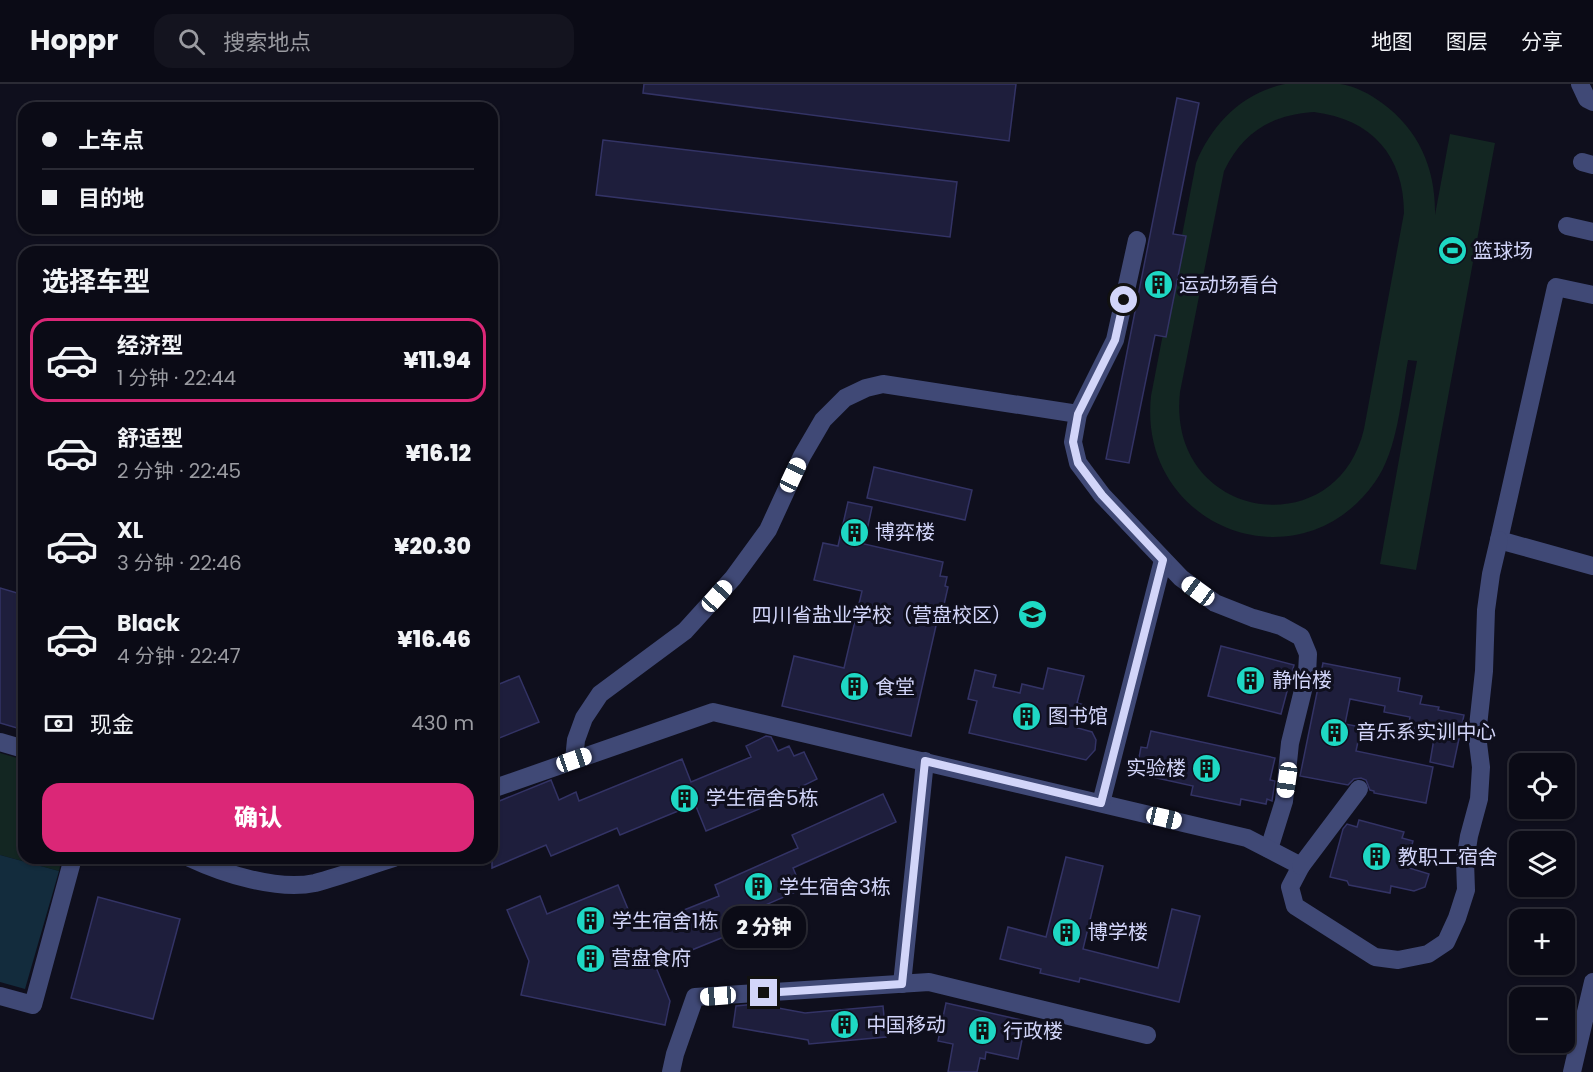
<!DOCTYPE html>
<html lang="zh">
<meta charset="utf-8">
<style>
:root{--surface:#0b0b16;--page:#14141f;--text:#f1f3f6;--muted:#9a9ba1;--line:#2b2b35;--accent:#db2777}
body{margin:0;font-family:Poppins,"Noto Sans SC",sans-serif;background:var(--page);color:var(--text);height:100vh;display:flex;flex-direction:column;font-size:22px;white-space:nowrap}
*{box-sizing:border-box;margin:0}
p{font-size:20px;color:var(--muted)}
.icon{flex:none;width:33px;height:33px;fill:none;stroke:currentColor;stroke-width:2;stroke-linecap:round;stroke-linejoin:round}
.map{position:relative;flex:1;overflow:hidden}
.side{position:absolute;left:18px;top:162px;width:480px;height:618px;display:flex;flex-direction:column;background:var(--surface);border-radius:18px;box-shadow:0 2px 4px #0004,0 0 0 2px var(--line)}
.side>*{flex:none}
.top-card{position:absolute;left:18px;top:18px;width:480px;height:132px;border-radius:18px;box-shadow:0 2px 4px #0004,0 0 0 2px var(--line);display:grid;align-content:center;height:132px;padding:0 24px;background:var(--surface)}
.controls{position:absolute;left:1509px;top:669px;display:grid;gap:12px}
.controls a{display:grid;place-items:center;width:66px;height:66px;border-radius:12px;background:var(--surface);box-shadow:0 2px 4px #0004,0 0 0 2px var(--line);font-size:30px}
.end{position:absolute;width:27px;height:27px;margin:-14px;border:8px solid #d2d5f9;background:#111;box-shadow:0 0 0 3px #111}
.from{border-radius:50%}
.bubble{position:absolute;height:42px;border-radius:18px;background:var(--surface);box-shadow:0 2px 4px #0004,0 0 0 2px var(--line);font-size:20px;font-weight:800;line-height:42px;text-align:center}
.car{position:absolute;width:18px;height:36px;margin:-18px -9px;border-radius:8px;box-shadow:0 0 4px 2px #0007;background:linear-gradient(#fff 24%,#345 0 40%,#fff 0 76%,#345 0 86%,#fff 0)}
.top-card b{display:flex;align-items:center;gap:21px;height:57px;font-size:22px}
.top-card b+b{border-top:2px solid var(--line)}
.top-card i{width:15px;height:15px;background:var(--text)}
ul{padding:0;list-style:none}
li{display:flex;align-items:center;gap:18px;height:84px;margin:0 12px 9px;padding:0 12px;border:3px solid transparent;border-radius:18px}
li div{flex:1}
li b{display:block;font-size:22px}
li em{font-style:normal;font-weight:800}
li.current{border-color:var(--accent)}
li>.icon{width:54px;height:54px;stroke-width:1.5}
h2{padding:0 24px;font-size:27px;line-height:72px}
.pay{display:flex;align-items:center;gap:15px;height:66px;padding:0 24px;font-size:22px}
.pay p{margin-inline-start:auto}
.button{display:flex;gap:12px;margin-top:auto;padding:12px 24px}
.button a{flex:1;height:69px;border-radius:18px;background:var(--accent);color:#fff;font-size:24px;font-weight:800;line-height:69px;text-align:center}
header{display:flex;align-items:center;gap:36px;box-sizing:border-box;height:84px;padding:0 30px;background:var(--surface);border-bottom:2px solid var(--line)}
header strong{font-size:28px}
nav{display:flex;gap:33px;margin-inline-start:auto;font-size:21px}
.search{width:420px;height:54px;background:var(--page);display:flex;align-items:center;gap:15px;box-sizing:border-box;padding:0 21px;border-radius:18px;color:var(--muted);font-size:22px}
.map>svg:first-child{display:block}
.green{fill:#132622;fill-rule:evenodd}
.water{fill:#132c3d}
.building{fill:#1e1e3c;stroke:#333365;stroke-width:1.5}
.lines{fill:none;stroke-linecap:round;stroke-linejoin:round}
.minor{stroke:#404976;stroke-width:18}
.route{stroke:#d2d5f9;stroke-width:8}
.labels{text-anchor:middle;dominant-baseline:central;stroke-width:6;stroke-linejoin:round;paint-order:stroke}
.poi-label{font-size:20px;fill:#d2d5f9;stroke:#0f0f1d;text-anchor:start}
</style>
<header>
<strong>Hoppr</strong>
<div class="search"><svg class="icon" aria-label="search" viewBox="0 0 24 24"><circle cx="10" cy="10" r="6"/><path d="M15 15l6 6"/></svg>搜索地点</div>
<nav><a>地图</a><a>图层</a><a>分享</a></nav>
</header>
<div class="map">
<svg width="1593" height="988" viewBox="0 0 1593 988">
<rect width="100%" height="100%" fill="#0f0f1d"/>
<g class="green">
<path d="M1285,0C1303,0 1322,0 1340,0C1355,2 1370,10 1382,19C1419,46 1436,85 1435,131L1450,50L1495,59L1416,486L1380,480L1417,277L1408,276C1401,314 1398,366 1375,398C1299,506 1137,443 1151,312L1196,79C1212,40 1242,9 1285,0ZM1314,28C1371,35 1404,71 1404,129L1364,345C1336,464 1166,436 1180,308L1224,87C1243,48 1271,31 1314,28Z"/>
<path d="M0,669L24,676V774H62L59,787L0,771Z"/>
</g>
<path class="water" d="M0,771L59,787L25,905L0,898Z"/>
<g class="building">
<path d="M644,0H1016L1009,57L643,9Z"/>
<path d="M1177,14L1199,19L1173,150L1186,152L1166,253L1155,251L1129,379L1106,375Z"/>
<path d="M603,56L957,98L950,153L596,111Z"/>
<path d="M874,383L972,406L965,436L867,414Z"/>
<path d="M848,418L872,423L864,460L943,478L940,492L947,493L945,502L948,503L943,525L940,524L911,652L782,622L794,572L844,584L862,507L814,496L823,459L838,462Z"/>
<path d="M0,504L24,511V646L0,639Z"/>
<path d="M1221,562L1294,581L1281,630L1208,612Z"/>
<path d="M1323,579L1400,594L1398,607L1422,612L1420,620L1439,623L1438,626L1464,631L1453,683L1430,678L1435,649L1408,644L1410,633L1384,628L1385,622L1350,615L1345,640L1361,643L1356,667L1433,683L1426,719L1374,709V707L1370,706L1366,696L1361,694L1354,695L1348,701L1300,692Z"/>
<path d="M1048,584L1084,592L1077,619L1084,621L1078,644L1092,648L1096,656L1095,666L1086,676L969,649L977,617L968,615L975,586L996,591L993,603L1020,609L1022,600L1043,605Z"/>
<path d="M519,592L539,638L492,657V603Z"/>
<path d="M1151,647L1275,674L1270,696L1275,697L1272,717L1267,715L1266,720L1241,715L1240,721L1191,711L1193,702L1143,691L1145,685L1137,684L1141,663L1147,664Z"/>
<path d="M766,652L771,653L778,667L789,662L794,672L804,668L817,695L768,719L769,721L706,747L695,720L620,751L617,744L551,772L546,761L492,784V720L551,696L559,716L576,708L579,717L682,675L691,698L751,673L746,662Z"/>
<path d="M883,710L896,738L793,784L802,805L731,836L736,848L655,881L670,917L665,941L521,911L529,877L507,826L540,812L547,830L618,801L635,842L637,841L639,844L719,812L715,801L798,764L792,751Z"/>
<path d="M1359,736L1404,748L1402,754L1413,757L1406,783L1429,790L1425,803L1414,807L1391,802L1390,809L1349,801L1347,797L1330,793L1343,745L1347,740L1357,743Z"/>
<path d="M1066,773L1103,782L1083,865L1158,884L1172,825L1200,832L1179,918L1080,894L1079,898L1040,889L1041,885L1000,875L1008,843L1046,853Z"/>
<path d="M98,813L180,835L153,935L71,914Z"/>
<path d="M946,919L1026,937L1018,975L986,968L985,975L980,974L977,988H948L953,960L938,957Z"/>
<path d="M756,920L805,929L883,922L886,953L809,960L808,956L733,943L736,922Z"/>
</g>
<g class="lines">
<g class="minor">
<path d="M1580,0L1587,15L1593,18"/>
<path d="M1582,78L1593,81"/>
<path d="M1567,142L1593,148"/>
<path d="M1137,156L1115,256L1078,330L1073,358L1078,379L1102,411L1181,494L1215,519L1253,534L1281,542L1301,553L1308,570L1307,590L1290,659L1284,717L1269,765"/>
<path d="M1593,211L1556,203L1499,456L1593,482"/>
<path d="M0,658L24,665"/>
<path d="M574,676L576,656L584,634L600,610L685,547L733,494L768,446L802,372L823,336L845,314L866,304L883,300L1078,330"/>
<path d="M492,705L713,628L1247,754L1301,782L1290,803L1295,822L1375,873L1398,876L1428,870L1446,858L1457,834L1466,806L1465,777L1469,752L1479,715L1481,683L1477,651L1484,587L1486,526L1491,490L1499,456"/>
<path d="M1101,719L1163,476"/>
<path d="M190,774C224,790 278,807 315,799C342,792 368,782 394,774"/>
<path d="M1301,782L1359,705"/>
<path d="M902,900L925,677"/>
<path d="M0,912L33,921L73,774"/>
<path d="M671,988L675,970L695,913L929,898L1147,951"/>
<path d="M1572,988L1593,898"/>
</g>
</g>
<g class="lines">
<path class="route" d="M764,909L902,900L925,677L1101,719L1163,476L1102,411L1078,379L1073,358L1078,330L1115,256L1124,216"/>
</g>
<defs>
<symbol id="stadium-disc" viewBox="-11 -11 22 22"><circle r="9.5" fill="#1ed8c4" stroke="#0f0f1d"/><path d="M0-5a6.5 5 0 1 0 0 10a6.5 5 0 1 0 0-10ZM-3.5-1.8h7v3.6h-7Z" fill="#111"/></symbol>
<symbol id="building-disc" viewBox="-11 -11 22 22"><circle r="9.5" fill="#1ed8c4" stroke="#0f0f1d"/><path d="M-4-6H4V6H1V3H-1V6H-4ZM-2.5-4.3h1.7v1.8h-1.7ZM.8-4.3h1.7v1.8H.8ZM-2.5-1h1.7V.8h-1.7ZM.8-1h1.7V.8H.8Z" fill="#111"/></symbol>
<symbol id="university-disc" viewBox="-11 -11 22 22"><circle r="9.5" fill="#1ed8c4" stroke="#0f0f1d"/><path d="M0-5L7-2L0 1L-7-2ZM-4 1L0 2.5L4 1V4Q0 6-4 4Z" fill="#111"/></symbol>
</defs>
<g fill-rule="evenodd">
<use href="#stadium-disc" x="1436" y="150" width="33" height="33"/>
<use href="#building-disc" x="1142" y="184" width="33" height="33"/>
<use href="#building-disc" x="838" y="432" width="33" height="33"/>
<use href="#university-disc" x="1016" y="514" width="33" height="33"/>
<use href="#building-disc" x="1234" y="580" width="33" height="33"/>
<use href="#building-disc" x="838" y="586" width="33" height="33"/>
<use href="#building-disc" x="1010" y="616" width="33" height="33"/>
<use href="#building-disc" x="1318" y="632" width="33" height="33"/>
<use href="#building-disc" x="1190" y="668" width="33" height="33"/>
<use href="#building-disc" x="668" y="698" width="33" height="33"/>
<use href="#building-disc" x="1360" y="756" width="33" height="33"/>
<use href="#building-disc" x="742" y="786" width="33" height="33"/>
<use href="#building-disc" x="574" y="820" width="33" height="33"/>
<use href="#building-disc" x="1050" y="832" width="33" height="33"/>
<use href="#building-disc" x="574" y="858" width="33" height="33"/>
<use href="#building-disc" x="828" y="924" width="33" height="33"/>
<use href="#building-disc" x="966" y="930" width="33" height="33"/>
</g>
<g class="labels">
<g class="poi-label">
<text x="1473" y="167">篮球场</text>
<text x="1179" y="201">运动场看台</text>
<text x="875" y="448">博弈楼</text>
<text x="1012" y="531" text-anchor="end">四川省盐业学校（营盘校区）</text>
<text x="1272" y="596">静怡楼</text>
<text x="875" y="603">食堂</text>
<text x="1048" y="632">图书馆</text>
<text x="1356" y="648">音乐系实训中心</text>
<text x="1186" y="684" text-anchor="end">实验楼</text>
<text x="706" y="714">学生宿舍5栋</text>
<text x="1398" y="773">教职工宿舍</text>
<text x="779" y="803">学生宿舍3栋</text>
<text x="612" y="837">学生宿舍1栋</text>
<text x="1088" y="848">博学楼</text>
<text x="611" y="874">营盘食府</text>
<text x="866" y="941">中国移动</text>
<text x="1003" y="947">行政楼</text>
</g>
</g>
</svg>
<div class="controls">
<a><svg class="icon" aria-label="locate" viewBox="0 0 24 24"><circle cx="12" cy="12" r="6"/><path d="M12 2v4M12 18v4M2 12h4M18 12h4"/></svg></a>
<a><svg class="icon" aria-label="layers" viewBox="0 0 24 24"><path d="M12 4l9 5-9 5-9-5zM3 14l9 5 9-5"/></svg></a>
<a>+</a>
<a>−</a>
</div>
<i class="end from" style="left:1124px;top:216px"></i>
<i class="end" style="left:764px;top:909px"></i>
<div class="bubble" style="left:722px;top:822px;width:84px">2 分钟</div>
<i class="car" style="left:793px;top:391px;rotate:25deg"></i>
<i class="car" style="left:1198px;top:507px;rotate:306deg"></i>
<i class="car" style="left:717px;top:512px;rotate:42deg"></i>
<i class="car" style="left:574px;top:676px;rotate:71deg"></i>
<i class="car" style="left:1287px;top:696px;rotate:188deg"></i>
<i class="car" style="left:1164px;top:734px;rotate:103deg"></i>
<i class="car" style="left:718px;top:912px;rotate:266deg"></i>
<div class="top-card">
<b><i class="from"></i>上车点</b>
<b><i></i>目的地</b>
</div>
<section class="side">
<h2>选择车型</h2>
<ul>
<li class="current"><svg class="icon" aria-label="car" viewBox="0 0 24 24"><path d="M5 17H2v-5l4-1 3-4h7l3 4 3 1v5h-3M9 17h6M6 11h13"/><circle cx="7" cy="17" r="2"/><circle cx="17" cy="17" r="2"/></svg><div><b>经济型</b><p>1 分钟 · 22:44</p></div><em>¥11.94</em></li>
<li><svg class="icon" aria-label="car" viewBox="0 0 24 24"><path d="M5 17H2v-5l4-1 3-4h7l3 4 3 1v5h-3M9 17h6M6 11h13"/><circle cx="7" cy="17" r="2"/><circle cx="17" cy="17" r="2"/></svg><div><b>舒适型</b><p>2 分钟 · 22:45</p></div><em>¥16.12</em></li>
<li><svg class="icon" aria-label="car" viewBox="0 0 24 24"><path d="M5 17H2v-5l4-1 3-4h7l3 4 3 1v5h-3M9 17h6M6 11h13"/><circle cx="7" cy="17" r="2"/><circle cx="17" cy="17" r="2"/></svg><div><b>XL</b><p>3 分钟 · 22:46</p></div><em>¥20.30</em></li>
<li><svg class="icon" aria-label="car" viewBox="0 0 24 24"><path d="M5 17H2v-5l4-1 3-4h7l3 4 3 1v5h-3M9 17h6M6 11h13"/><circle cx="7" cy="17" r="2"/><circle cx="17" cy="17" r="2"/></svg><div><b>Black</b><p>4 分钟 · 22:47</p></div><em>¥16.46</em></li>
</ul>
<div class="pay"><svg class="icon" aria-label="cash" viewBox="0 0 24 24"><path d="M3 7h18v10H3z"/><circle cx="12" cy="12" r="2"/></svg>现金<p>430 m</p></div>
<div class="button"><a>确认</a></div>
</section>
</div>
